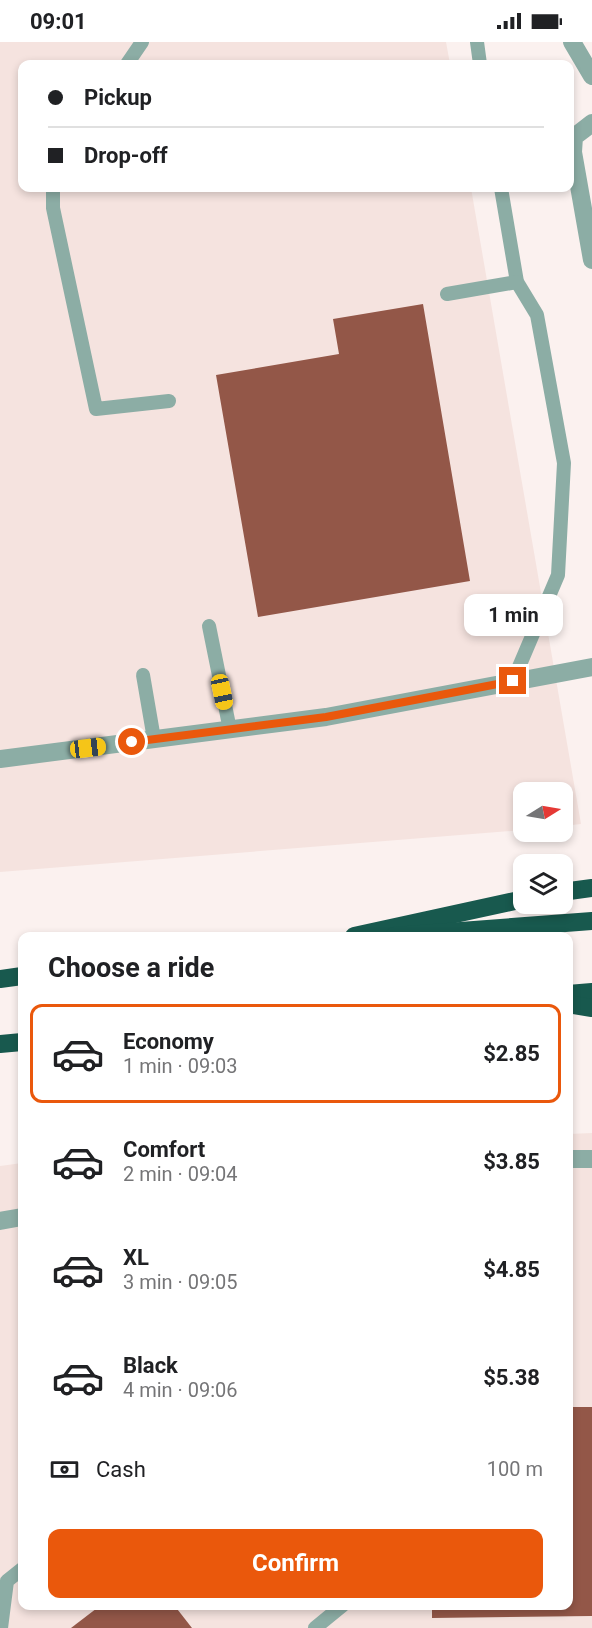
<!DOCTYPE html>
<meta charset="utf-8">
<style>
:root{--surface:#fff;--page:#f2f2f2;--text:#202124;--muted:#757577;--line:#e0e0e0;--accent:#ea580c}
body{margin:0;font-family:Roboto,sans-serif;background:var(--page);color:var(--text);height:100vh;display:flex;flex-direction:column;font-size:22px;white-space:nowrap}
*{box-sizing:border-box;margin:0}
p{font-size:20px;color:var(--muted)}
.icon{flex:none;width:33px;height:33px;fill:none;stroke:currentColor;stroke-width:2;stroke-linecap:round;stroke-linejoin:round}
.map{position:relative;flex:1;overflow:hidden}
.sheet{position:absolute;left:18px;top:890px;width:555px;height:678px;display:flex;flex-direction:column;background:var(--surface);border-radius:12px;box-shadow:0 3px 9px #0003}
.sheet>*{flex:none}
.hud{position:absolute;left:18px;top:18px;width:556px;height:132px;border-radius:12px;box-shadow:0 3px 9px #0003;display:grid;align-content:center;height:132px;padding:0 30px;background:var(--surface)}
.needle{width:39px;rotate:79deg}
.buttons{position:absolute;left:513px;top:740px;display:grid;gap:12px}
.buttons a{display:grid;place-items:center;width:60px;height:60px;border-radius:12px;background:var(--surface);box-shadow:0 3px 9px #0003;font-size:30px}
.end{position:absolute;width:27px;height:27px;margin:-14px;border:8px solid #ea580c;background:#fff;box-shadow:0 0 0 3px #fff}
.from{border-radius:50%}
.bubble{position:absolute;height:42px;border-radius:12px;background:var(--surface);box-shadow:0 3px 9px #0003;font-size:20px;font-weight:700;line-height:42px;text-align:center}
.car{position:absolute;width:18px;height:36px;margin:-18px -9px;border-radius:8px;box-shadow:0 0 4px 2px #0007;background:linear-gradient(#f5c518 24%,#345 0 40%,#f5c518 0 76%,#345 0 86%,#f5c518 0)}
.hud b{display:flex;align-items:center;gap:21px;height:57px;font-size:22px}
.hud b+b{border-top:2px solid var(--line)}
.hud i{width:15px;height:15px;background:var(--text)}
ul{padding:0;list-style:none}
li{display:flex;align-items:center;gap:18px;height:99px;margin:0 12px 9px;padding:0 18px;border:3px solid transparent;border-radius:12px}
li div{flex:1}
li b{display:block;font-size:22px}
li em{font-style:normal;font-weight:700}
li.selected{border-color:var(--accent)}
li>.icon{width:54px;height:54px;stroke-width:1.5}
h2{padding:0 30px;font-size:27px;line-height:72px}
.pay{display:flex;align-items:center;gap:15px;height:66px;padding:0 30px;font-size:22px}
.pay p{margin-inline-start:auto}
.action{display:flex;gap:12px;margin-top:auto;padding:12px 30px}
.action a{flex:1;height:69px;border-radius:12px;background:var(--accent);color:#fff;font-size:24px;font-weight:700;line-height:69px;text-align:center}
.status{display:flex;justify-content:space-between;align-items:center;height:42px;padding:0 30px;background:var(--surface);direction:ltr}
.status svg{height:16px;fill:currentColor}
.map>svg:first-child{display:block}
.built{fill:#f5e3df}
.building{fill:#935748}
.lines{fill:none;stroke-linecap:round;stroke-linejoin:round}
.lane{stroke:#8cada5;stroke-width:14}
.street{stroke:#8cada5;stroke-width:18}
.highway{stroke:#18594e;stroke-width:18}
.route{stroke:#ea580c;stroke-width:8}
</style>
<div class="status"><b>09:01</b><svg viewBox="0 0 49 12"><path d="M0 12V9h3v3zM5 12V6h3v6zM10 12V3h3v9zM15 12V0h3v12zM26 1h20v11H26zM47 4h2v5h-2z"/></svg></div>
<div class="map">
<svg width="592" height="1586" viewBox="0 0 592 1586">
<rect width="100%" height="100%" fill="#fbf1ef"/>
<g class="built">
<path d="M0,0H446L450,22H22V146H471L581,782L563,784L562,750H524L523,788L0,830Z"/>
<path d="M592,1091V1586H0V1124L22,1121V1563H568L569,1092Z"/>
</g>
<g class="building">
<path d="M423,262L470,539L258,575L216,333L339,312L333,277Z"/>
<path d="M568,1365H592V1574L432,1576V1563H568Z"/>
<path d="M101,1563H174L192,1586H71Z"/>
</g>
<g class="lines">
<g class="lane">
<path d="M477,0L480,22"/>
<path d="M127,22L142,0"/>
<path d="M53,146V166L96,367L169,359"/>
<path d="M501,146L517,240L537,273L564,421L558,533L513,639"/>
<path d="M447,252L517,240"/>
<path d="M209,584L230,688"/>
<path d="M143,633L154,697"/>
<path d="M1,1586L7,1539L22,1527"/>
<path d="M315,1586L343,1563"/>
</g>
<g class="street">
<path d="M572,0L592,34"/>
<path d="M592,81L574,95L573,110L592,218"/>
<path d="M0,717L326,675L592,625"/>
<path d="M568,1117H592"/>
<path d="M0,1179L22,1175"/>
</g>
<g class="highway">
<path d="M562,850L592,846"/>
<path d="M354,894L524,857"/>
<path d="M394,894L592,879"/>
<path d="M0,937L22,934"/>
<path d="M568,952L592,950"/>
<path d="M568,962L592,966"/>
<path d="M0,1002L22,1000"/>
</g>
</g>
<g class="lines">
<path class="route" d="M132,700L326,675L513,639"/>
</g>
</svg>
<div class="buttons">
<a><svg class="needle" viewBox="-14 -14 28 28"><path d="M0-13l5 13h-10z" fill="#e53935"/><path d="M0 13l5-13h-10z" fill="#757577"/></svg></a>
<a><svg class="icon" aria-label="layers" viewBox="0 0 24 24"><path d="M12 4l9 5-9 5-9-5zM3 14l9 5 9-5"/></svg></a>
</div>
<i class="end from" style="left:132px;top:700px"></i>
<i class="end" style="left:513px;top:639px"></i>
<div class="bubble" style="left:464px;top:552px;width:99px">1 min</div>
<i class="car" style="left:222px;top:650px;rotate:168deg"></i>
<i class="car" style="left:88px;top:706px;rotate:83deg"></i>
<div class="hud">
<b><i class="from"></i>Pickup</b>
<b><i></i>Drop-off</b>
</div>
<section class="sheet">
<h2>Choose a ride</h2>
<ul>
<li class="selected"><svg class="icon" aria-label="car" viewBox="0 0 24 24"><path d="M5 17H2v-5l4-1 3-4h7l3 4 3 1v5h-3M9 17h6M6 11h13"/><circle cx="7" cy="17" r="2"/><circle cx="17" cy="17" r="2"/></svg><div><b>Economy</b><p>1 min · 09:03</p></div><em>$2.85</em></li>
<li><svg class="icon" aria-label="car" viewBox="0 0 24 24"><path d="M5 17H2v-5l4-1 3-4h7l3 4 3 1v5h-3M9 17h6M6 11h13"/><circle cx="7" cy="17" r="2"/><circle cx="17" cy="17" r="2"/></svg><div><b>Comfort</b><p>2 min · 09:04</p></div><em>$3.85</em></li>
<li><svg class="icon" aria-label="car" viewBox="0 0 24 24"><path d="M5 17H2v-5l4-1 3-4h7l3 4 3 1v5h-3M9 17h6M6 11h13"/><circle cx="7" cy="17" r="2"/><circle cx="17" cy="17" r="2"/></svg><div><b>XL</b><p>3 min · 09:05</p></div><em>$4.85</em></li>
<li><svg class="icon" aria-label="car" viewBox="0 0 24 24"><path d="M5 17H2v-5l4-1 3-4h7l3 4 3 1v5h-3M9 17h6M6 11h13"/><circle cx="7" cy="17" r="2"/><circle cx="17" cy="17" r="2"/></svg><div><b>Black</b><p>4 min · 09:06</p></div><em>$5.38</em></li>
</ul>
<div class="pay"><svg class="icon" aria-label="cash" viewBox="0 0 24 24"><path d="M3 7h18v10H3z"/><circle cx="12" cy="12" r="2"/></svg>Cash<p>100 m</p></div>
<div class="action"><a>Confirm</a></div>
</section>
</div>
